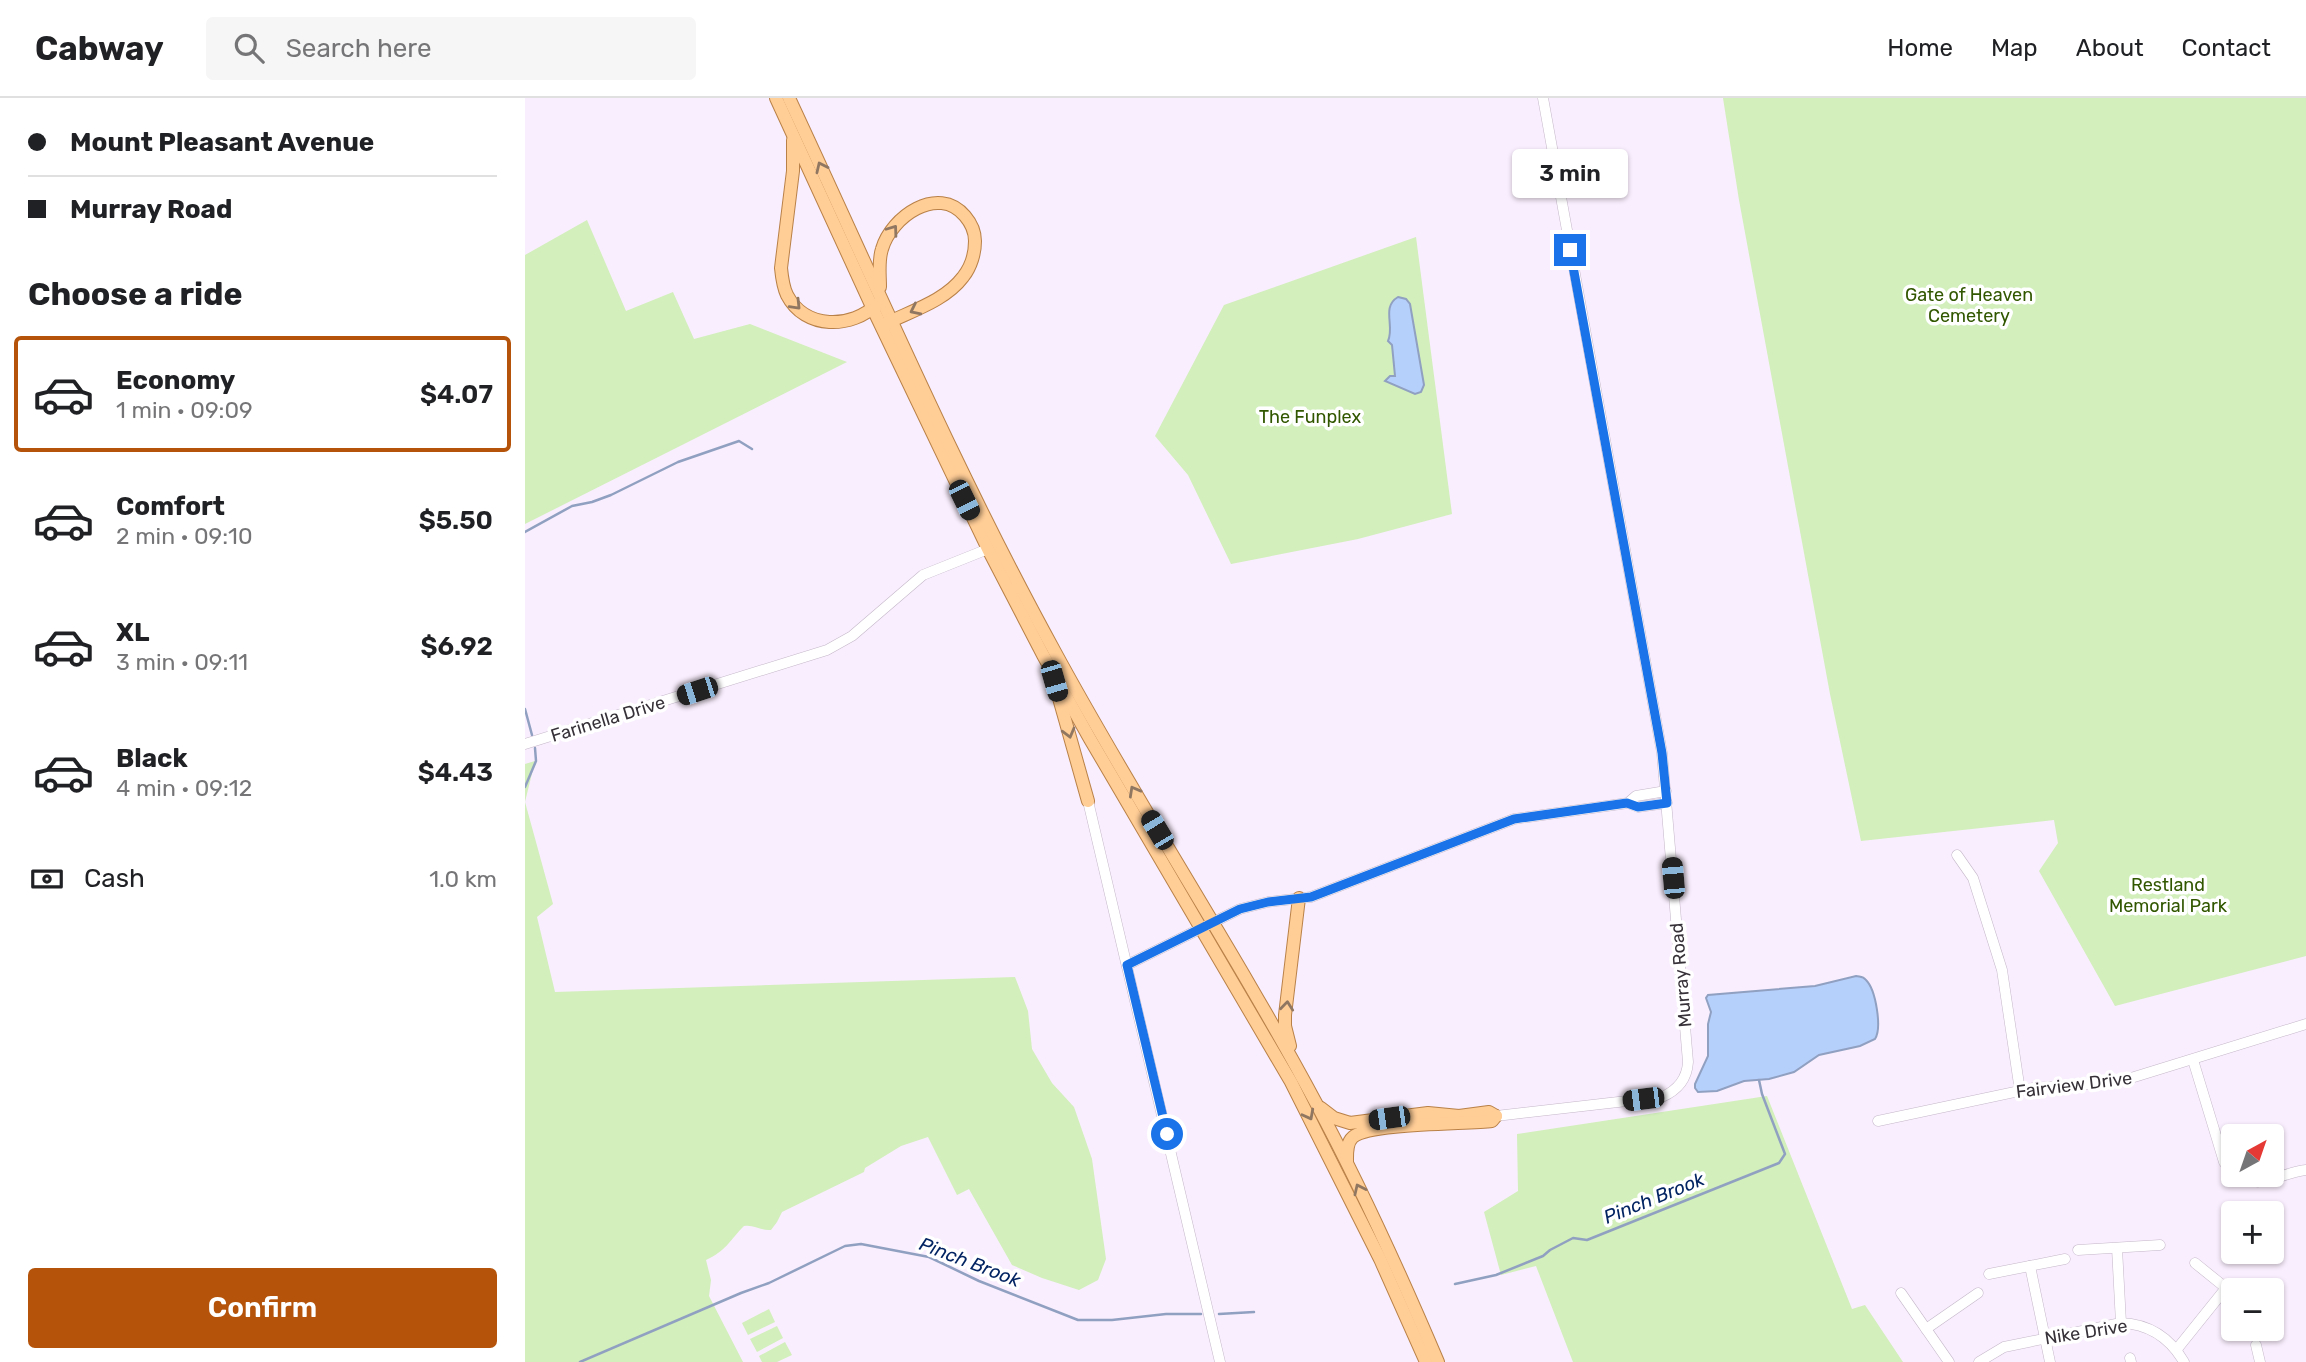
<!DOCTYPE html>
<meta charset="utf-8">
<style>
:root{--surface:#fff;--page:#f6f6f6;--text:#202124;--muted:#757577;--line:#e0e0e0;--accent:#b45309}
body{margin:0;font-family:Rubik,sans-serif;background:var(--page);color:var(--text);height:100vh;display:flex;flex-direction:column;font-size:26px;white-space:nowrap}
*{box-sizing:border-box;margin:0}
p{font-size:23px;color:var(--muted)}
.icon{flex:none;width:38px;height:38px;fill:none;stroke:currentColor;stroke-width:2;stroke-linecap:round;stroke-linejoin:round}
.map{position:relative;flex:1;overflow:hidden}
.details{display:flex;flex-direction:column;background:var(--surface);width:525px}
.details>*{flex:none}
.hud{display:grid;align-content:center;height:154px;padding:0 28px;background:var(--surface)}
.needle{width:46px;rotate:40deg}
.controls{position:absolute;left:1696px;top:1026px;display:grid;gap:14px}
.controls a{display:grid;place-items:center;width:63px;height:63px;border-radius:7px;background:var(--surface);box-shadow:0 2px 5px #0004;font-size:35px}
.end{position:absolute;width:32px;height:32px;margin:-16px;border:9px solid #1a73e8;background:#fff;box-shadow:0 0 0 4px #fff}
.from{border-radius:50%}
.bubble{position:absolute;height:49px;border-radius:7px;background:var(--surface);box-shadow:0 2px 5px #0004;font-size:23px;font-weight:600;line-height:49px;text-align:center}
.car{position:absolute;width:21px;height:42px;margin:-21px -10px;border-radius:9px;box-shadow:0 0 5px 2px #0007;background:linear-gradient(#222 24%,#8ab4d8 0 40%,#222 0 76%,#8ab4d8 0 86%,#222 0)}
.hud b{display:flex;align-items:center;gap:24px;height:66px;font-size:26px}
.hud b+b{border-top:2px solid var(--line)}
.hud i{width:18px;height:18px;background:var(--text)}
ul{padding:0;list-style:none}
li{display:flex;align-items:center;gap:21px;height:116px;margin:0 14px 10px;padding:0 14px;border:4px solid transparent;border-radius:7px}
li div{flex:1}
li b{display:block;font-size:26px}
li em{font-style:normal;font-weight:600}
li.on{border-color:var(--accent)}
li>.icon{width:63px;height:63px;stroke-width:1.5}
h2{padding:0 28px;font-size:32px;line-height:84px}
.pay{display:flex;align-items:center;gap:18px;height:77px;padding:0 28px;font-size:26px}
.pay p{margin-inline-start:auto}
.primary-button{display:flex;gap:14px;margin-top:auto;padding:14px 28px}
.primary-button a{flex:1;height:80px;border-radius:7px;background:var(--accent);color:#fff;font-size:28px;font-weight:600;line-height:80px;text-align:center}
header{display:flex;align-items:center;gap:42px;box-sizing:border-box;height:98px;padding:0 35px;background:var(--surface);border-bottom:2px solid var(--line)}
header strong{font-size:33px}
nav{display:flex;gap:38px;margin-inline-start:auto;font-size:24px}
.search{width:490px;height:63px;background:var(--page);display:flex;align-items:center;gap:18px;box-sizing:border-box;padding:0 24px;border-radius:7px;color:var(--muted);font-size:26px}
main{display:flex;flex:1;min-height:0}
.map>svg:first-child{display:block}
.green{fill:#d2efbc}
.water{fill:#b6d0fc;stroke:#90a0c1;stroke-width:2}
.lines{fill:none;stroke-linecap:round;stroke-linejoin:round}
.stream{stroke:#90a0c1;stroke-width:2.5}
.minor-casing{stroke:#c4b7c9;stroke-width:11}
.major-casing{stroke:#b98148;stroke-width:14}
.minor{stroke:#fff;stroke-width:10}
.major{stroke:#ffcd96;stroke-width:12}
.oneway{stroke:#907762}
.route{stroke:#1a73e8;stroke-width:9}
.labels{text-anchor:middle;dominant-baseline:central;stroke-width:7;stroke-linejoin:round;paint-order:stroke}
.park-label{font-size:18px;fill:#315700;stroke:#fff}
.street-label{font-size:18px;fill:#363138;stroke:#fff}
.water-label{font-size:19px;font-style:italic;fill:#032462;stroke:#fff}
</style>
<header>
<strong>Cabway</strong>
<div class="search"><svg class="icon" aria-label="search" viewBox="0 0 24 24"><circle cx="10" cy="10" r="6"/><path d="M15 15l6 6"/></svg>Search here</div>
<nav><a>Home</a><a>Map</a><a>About</a><a>Contact</a></nav>
</header>
<main>
<section class="details">
<div class="hud">
<b><i class="from"></i>Mount Pleasant Avenue</b>
<b><i></i>Murray Road</b>
</div>
<h2>Choose a ride</h2>
<ul>
<li class="on"><svg class="icon" aria-label="car" viewBox="0 0 24 24"><path d="M5 17H2v-5l4-1 3-4h7l3 4 3 1v5h-3M9 17h6M6 11h13"/><circle cx="7" cy="17" r="2"/><circle cx="17" cy="17" r="2"/></svg><div><b>Economy</b><p>1 min · 09:09</p></div><em>$4.07</em></li>
<li><svg class="icon" aria-label="car" viewBox="0 0 24 24"><path d="M5 17H2v-5l4-1 3-4h7l3 4 3 1v5h-3M9 17h6M6 11h13"/><circle cx="7" cy="17" r="2"/><circle cx="17" cy="17" r="2"/></svg><div><b>Comfort</b><p>2 min · 09:10</p></div><em>$5.50</em></li>
<li><svg class="icon" aria-label="car" viewBox="0 0 24 24"><path d="M5 17H2v-5l4-1 3-4h7l3 4 3 1v5h-3M9 17h6M6 11h13"/><circle cx="7" cy="17" r="2"/><circle cx="17" cy="17" r="2"/></svg><div><b>XL</b><p>3 min · 09:11</p></div><em>$6.92</em></li>
<li><svg class="icon" aria-label="car" viewBox="0 0 24 24"><path d="M5 17H2v-5l4-1 3-4h7l3 4 3 1v5h-3M9 17h6M6 11h13"/><circle cx="7" cy="17" r="2"/><circle cx="17" cy="17" r="2"/></svg><div><b>Black</b><p>4 min · 09:12</p></div><em>$4.43</em></li>
</ul>
<div class="pay"><svg class="icon" aria-label="cash" viewBox="0 0 24 24"><path d="M3 7h18v10H3z"/><circle cx="12" cy="12" r="2"/></svg>Cash<p>1.0 km</p></div>
<div class="primary-button"><a>Confirm</a></div>
</section>
<div class="map">
<svg width="1781" height="1264" viewBox="0 0 1781 1264">
<rect width="100%" height="100%" fill="#f9eefd"/>
<g class="green">
<path d="M1198,0H1781V858L1590,908L1514,773L1533,745L1529,722L1336,743L1305,596L1214,102Z"/>
<path d="M62,122L101,213L148,194L169,241L225,226L322,264L0,426V157Z"/>
<path d="M891,139L927,416L833,441L706,466L663,377L630,338L699,207Z"/>
<path d="M10,663L0,704L28,806L12,819L30,894L490,879L503,913L507,951L527,985L549,1009L567,1061L581,1161L573,1182L554,1192L517,1180L487,1167L444,1091L432,1097L403,1039L376,1048L340,1070L339,1074L257,1114L252,1124L246,1132C236,1133 229,1126 219,1128C205,1142 201,1153 181,1162L186,1182L184,1198L218,1264H0V666Z"/>
<path d="M1242,998L1327,1211L1340,1207L1378,1264H1048L1011,1168L976,1177L959,1114L993,1093L992,1036Z"/>
<path d="M244,1211L250,1224L223,1237L217,1225Z"/>
<path d="M252,1228L258,1240L232,1254L225,1241Z"/>
<path d="M260,1244L267,1257L252,1264H237L234,1258Z"/>
</g>
<g class="water">
<path d="M873,199L881,201L885,206L899,287L896,294L890,296L860,283L865,278H870L867,247L863,243C870,228 856,209 873,199Z"/>
<path d="M1331,878C1336,879 1338,878 1341,882C1351,892 1357,930 1350,941L1335,948L1294,957L1269,974L1244,981L1219,983L1192,993L1173,994L1170,990V986L1183,958V926L1186,914L1181,900L1183,897L1290,888Z"/>
</g>
<g class="lines">
<g class="stream">
<path d="M0,434L47,408L67,404L86,397L153,364L214,343L227,351"/>
<path d="M0,611L7,637"/>
<path d="M0,689L11,663L10,650"/>
<path d="M930,1186L971,1177L1018,1158L1025,1152L1048,1140L1062,1142L1254,1065L1260,1056L1237,996L1234,982"/>
<path d="M694,1216L729,1214"/>
<path d="M55,1264L216,1195L244,1185L320,1148L336,1146L404,1159L454,1183L553,1222H587L641,1216H676"/>
</g>
<defs>
<g id="minor">
<path d="M0,646L302,552L327,538L398,477L463,451"/>
<path d="M563,703L695,1264"/>
<path d="M1103,705L1113,709L1142,705"/>
<path d="M1432,757L1448,780L1477,872L1495,993"/>
<path d="M602,867L715,811L743,804L786,799L989,721L1103,705L1111,698L1141,693"/>
<path d="M1668,962L1699,1064L1708,1075"/>
<path d="M971,1018L1137,999C1153,992 1162,981 1163,964L1137,655L1018,0"/>
<path d="M1353,1023L1509,990L1593,984L1781,926"/>
<path d="M1710,1076C1737,1094 1753,1075 1781,1072"/>
<path d="M1592,1150L1596,1225"/>
<path d="M1553,1152L1635,1147"/>
<path d="M1670,1165L1701,1190"/>
<path d="M1505,1168L1525,1264"/>
<path d="M1464,1176L1540,1161"/>
<path d="M1376,1195L1424,1264"/>
<path d="M1401,1231L1453,1195"/>
<path d="M1731,1247L1735,1264"/>
<path d="M1652,1251L1701,1190L1708,1196"/>
<path d="M1605,1260L1606,1264"/>
<path d="M1454,1264L1479,1249L1596,1225C1624,1226 1645,1240 1659,1264"/>
</g>
<g id="major">
<path d="M251,0L348,211L463,451L518,557L565,641L766,984L855,1161L901,1264"/>
<path d="M264,0C351,186 431,374 530,554C613,707 709,852 791,1005C836,1089 876,1177 913,1264"/>
<path d="M268,42V73L256,170C257,180 258,189 262,197C280,232 327,231 352,206"/>
<path d="M355,189C355,176 353,163 357,151C366,119 413,86 440,118C446,125 450,134 450,143C450,155 446,169 438,179C420,203 386,213 360,226"/>
<path d="M532,593L563,703"/>
<path d="M765,948L760,928V917L774,800"/>
<path d="M796,1010L809,1020L825,1025L903,1015L934,1018L964,1014L971,1018"/>
<path d="M822,1064C822,1056 821,1045 828,1039C844,1025 942,1026 967,1023L971,1018"/>
</g>
</defs>
<use href="#minor" class="minor-casing"/>
<use href="#major" class="major-casing"/>
<use href="#minor" class="minor"/>
<use href="#major" class="major"/>
</g>
<defs><path id="oneway-chevron" d="M-2-3.5L2.5 0L-2 3.5" fill="none" stroke-width="1.6" stroke-linecap="round" stroke-linejoin="round" transform="scale(1.75)"/></defs>
<g class="oneway">
<use href="#oneway-chevron" transform="translate(296 69) rotate(-115)"/>
<use href="#oneway-chevron" transform="translate(368 132) rotate(-54)"/>
<use href="#oneway-chevron" transform="translate(271 207) rotate(46)"/>
<use href="#oneway-chevron" transform="translate(390 212) rotate(154)"/>
<use href="#oneway-chevron" transform="translate(544 635) rotate(75)"/>
<use href="#oneway-chevron" transform="translate(609 693) rotate(-119)"/>
<use href="#oneway-chevron" transform="translate(762 908) rotate(-84)"/>
<use href="#oneway-chevron" transform="translate(784 1017) rotate(62)"/>
<use href="#oneway-chevron" transform="translate(834 1091) rotate(-115)"/>
</g>
<g class="lines">
<path class="route" d="M642,1036L602,867L715,811L743,804L786,799L989,721L1102,705L1113,709L1142,705L1137,655L1045,152"/>
</g>
<g class="labels">
<g class="park-label">
<text x="1444" y="197">Gate of Heaven<tspan x="1444" dy="21">Cemetery</tspan></text>
<text x="785" y="319">The Funplex</text>
<text x="1643" y="787">Restland<tspan x="1643" dy="21">Memorial Park</tspan></text>
</g>
<g class="street-label">
<text transform="translate(83 621) rotate(-17)">Farinella Drive</text>
<text transform="translate(1156 877) rotate(-95)">Murray Road</text>
<text transform="translate(1549 987) rotate(-7)">Fairview Drive</text>
<text transform="translate(1561 1234) rotate(-9)">Nike Drive</text>
</g>
<g class="water-label">
<text transform="translate(1129 1100) rotate(-22)">Pinch Brook</text>
<text transform="translate(445 1164) rotate(21)">Pinch Brook</text>
</g>
</g>
</svg>
<div class="controls">
<a><svg class="needle" viewBox="-14 -14 28 28"><path d="M0-13l5 13h-10z" fill="#e53935"/><path d="M0 13l5-13h-10z" fill="#757577"/></svg></a>
<a>+</a>
<a>−</a>
</div>
<i class="end from" style="left:642px;top:1036px"></i>
<i class="end" style="left:1045px;top:152px"></i>
<div class="bubble" style="left:987px;top:51px;width:116px">3 min</div>
<i class="car" style="left:439px;top:402px;rotate:154deg"></i>
<i class="car" style="left:529px;top:583px;rotate:164deg"></i>
<i class="car" style="left:172px;top:593px;rotate:252deg"></i>
<i class="car" style="left:632px;top:732px;rotate:329deg"></i>
<i class="car" style="left:1148px;top:780px;rotate:355deg"></i>
<i class="car" style="left:1118px;top:1001px;rotate:263deg"></i>
<i class="car" style="left:864px;top:1020px;rotate:262deg"></i>
</div>
</main>
